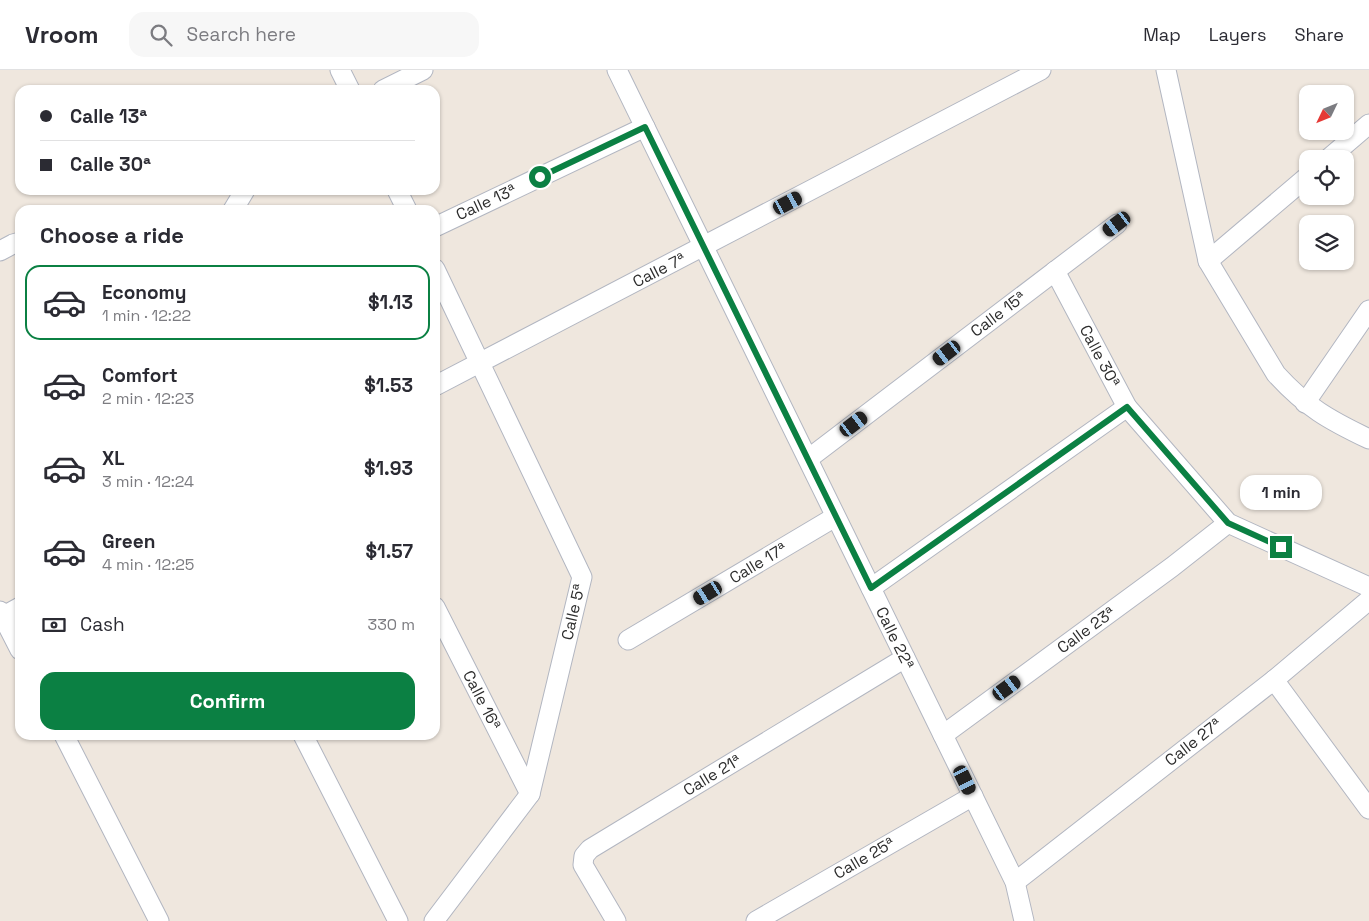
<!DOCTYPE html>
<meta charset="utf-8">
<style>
:root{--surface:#fff;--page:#f7f7f7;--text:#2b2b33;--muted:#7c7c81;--line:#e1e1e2;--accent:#0b8043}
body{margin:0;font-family:"Space Grotesk",sans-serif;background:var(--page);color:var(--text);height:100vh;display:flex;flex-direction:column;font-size:19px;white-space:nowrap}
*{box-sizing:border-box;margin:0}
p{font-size:16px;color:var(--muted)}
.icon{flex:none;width:28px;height:28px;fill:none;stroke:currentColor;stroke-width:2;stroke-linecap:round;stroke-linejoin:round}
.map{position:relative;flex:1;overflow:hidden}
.details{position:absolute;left:15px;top:135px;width:425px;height:535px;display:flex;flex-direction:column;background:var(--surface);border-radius:15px;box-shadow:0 1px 4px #0004}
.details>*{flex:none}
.hud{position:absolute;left:15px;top:15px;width:425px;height:110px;border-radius:15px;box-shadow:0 1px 4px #0004;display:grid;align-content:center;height:110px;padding:0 25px;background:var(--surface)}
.needle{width:32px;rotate:227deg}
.controls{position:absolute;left:1299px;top:15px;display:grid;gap:10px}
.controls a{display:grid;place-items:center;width:55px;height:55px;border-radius:10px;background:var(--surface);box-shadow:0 1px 4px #0004;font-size:25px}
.end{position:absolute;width:22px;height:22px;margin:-11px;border:6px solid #0b8043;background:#fff;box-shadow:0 0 0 2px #fff}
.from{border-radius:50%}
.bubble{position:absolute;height:35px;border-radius:15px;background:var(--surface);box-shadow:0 1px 4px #0004;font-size:16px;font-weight:700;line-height:35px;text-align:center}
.car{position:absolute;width:15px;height:30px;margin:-15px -8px;border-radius:6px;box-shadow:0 0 4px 1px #0007;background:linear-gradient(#222 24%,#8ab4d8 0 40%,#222 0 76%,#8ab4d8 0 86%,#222 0)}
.hud b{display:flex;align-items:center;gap:18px;height:48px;font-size:19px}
.hud b+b{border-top:1px solid var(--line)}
.hud i{width:12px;height:12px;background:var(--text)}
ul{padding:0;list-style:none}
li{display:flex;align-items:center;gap:15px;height:75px;margin:0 10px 8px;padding:0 15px;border:2px solid transparent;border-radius:15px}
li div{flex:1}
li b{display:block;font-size:19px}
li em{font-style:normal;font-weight:700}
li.on{border-color:var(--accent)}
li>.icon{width:45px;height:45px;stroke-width:1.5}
h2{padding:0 25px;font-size:22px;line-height:60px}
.pay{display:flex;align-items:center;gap:12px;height:55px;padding:0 25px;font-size:19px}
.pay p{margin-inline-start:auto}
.button{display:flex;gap:10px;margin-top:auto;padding:10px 25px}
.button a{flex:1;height:58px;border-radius:15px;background:var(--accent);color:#fff;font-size:20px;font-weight:700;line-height:58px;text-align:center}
header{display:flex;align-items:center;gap:30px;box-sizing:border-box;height:70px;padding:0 25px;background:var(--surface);border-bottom:1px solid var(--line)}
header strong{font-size:24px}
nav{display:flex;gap:28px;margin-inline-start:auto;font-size:18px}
.search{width:350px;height:45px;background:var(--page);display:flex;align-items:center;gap:12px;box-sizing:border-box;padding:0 18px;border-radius:15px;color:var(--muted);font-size:19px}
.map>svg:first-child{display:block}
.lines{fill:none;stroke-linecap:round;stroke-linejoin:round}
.street-casing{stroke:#b2b6c1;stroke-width:21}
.street{stroke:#fff;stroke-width:19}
.route{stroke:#0b8043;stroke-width:6}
.labels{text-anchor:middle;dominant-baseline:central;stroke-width:5;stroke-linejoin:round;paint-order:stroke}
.street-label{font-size:16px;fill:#2d2d2d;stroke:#fff}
</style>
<header>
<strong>Vroom</strong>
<div class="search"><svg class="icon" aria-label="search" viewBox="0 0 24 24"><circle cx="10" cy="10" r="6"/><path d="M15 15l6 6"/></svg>Search here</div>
<nav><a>Map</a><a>Layers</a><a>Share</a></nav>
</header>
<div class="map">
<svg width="1369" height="851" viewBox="0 0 1369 851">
<rect width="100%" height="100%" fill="#efe7de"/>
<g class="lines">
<defs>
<g id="street">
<path d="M340,0L350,20"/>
<path d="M617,0L1015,812L1024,851"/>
<path d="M1166,0L1208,191L1276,304C1306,337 1329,350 1369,369"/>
<path d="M383,20L423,0"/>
<path d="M1328,89L1369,54"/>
<path d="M397,120L407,140"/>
<path d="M233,140L245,120"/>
<path d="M435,157L645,57"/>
<path d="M0,181L13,174L20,172"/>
<path d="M1208,191L1308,106"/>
<path d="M1055,201L1127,337L1228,453L1369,517"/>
<path d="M435,316L1041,0"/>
<path d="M1305,333L1369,240"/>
<path d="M808,389L1117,154"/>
<path d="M871,518L1127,337"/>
<path d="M435,537L530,724"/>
<path d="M0,541L20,580"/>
<path d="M0,548L20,537"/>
<path d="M628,570L835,447"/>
<path d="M1274,610L1369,739"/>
<path d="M64,665L159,851"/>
<path d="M303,665L398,851"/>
<path d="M943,665L1172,497L1228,453"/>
<path d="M1015,812L1274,610L1369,530"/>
<path d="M434,851L530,724L582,507L435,199"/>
<path d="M616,851L583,795L584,786L590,779L905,588"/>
<path d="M756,851L973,726"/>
</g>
</defs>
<use href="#street" class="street-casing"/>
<use href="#street" class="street"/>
</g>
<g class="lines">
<path class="route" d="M540,107L645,57L871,518L1127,337L1228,453L1281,477"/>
</g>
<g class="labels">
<g class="street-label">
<text transform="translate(486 132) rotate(-25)">Calle 13ª</text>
<text transform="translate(659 200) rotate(-27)">Calle 7ª</text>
<text transform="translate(998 244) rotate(-37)">Calle 15ª</text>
<text transform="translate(1100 286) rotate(62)">Calle 30ª</text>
<text transform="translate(758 493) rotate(-31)">Calle 17ª</text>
<text transform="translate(573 542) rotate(-77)">Calle 5ª</text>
<text transform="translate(1086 560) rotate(-36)">Calle 23ª</text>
<text transform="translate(895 568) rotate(64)">Calle 22ª</text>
<text transform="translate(482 630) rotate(63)">Calle 16ª</text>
<text transform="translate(1193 672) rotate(-38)">Calle 27ª</text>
<text transform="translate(712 705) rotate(-31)">Calle 21ª</text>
<text transform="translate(864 788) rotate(-30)">Calle 25ª</text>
</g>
</g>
</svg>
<div class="controls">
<a><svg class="needle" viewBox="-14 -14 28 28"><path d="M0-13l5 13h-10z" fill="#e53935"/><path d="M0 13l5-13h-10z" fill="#7c7c81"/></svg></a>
<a><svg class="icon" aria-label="locate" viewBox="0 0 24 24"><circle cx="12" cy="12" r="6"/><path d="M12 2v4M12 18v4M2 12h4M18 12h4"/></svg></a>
<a><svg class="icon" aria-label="layers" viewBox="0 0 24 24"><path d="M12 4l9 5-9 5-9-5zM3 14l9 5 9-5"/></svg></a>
</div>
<i class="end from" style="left:540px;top:107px"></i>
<i class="end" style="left:1281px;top:477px"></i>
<div class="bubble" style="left:1240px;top:405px;width:82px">1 min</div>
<i class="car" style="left:788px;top:133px;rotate:62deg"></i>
<i class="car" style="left:1117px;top:154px;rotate:233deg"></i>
<i class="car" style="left:947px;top:283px;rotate:233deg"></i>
<i class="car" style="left:854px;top:354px;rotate:53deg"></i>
<i class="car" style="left:708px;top:523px;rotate:239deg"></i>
<i class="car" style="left:1007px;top:618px;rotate:54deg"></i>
<i class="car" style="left:965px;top:710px;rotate:154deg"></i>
<div class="hud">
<b><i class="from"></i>Calle 13ª</b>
<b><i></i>Calle 30ª</b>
</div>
<section class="details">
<h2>Choose a ride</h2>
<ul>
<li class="on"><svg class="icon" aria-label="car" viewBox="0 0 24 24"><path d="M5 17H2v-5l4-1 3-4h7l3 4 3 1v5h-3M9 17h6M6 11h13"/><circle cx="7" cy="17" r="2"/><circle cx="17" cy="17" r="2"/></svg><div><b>Economy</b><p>1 min · 12:22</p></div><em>$1.13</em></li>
<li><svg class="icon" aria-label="car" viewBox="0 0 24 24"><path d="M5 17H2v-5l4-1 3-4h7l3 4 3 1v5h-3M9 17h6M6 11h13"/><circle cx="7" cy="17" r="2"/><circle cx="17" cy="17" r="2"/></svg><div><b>Comfort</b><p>2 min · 12:23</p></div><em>$1.53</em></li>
<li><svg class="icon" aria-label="car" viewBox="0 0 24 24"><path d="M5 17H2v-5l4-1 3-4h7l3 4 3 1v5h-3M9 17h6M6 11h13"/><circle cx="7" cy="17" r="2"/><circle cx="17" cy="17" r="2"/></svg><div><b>XL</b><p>3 min · 12:24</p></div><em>$1.93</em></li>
<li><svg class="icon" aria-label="car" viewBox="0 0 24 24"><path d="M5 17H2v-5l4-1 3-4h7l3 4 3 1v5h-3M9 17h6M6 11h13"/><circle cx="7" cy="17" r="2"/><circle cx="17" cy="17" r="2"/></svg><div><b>Green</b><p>4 min · 12:25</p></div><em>$1.57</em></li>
</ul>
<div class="pay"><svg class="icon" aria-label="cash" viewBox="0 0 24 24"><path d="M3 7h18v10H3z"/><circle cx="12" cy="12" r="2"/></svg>Cash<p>330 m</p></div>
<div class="button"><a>Confirm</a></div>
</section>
</div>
